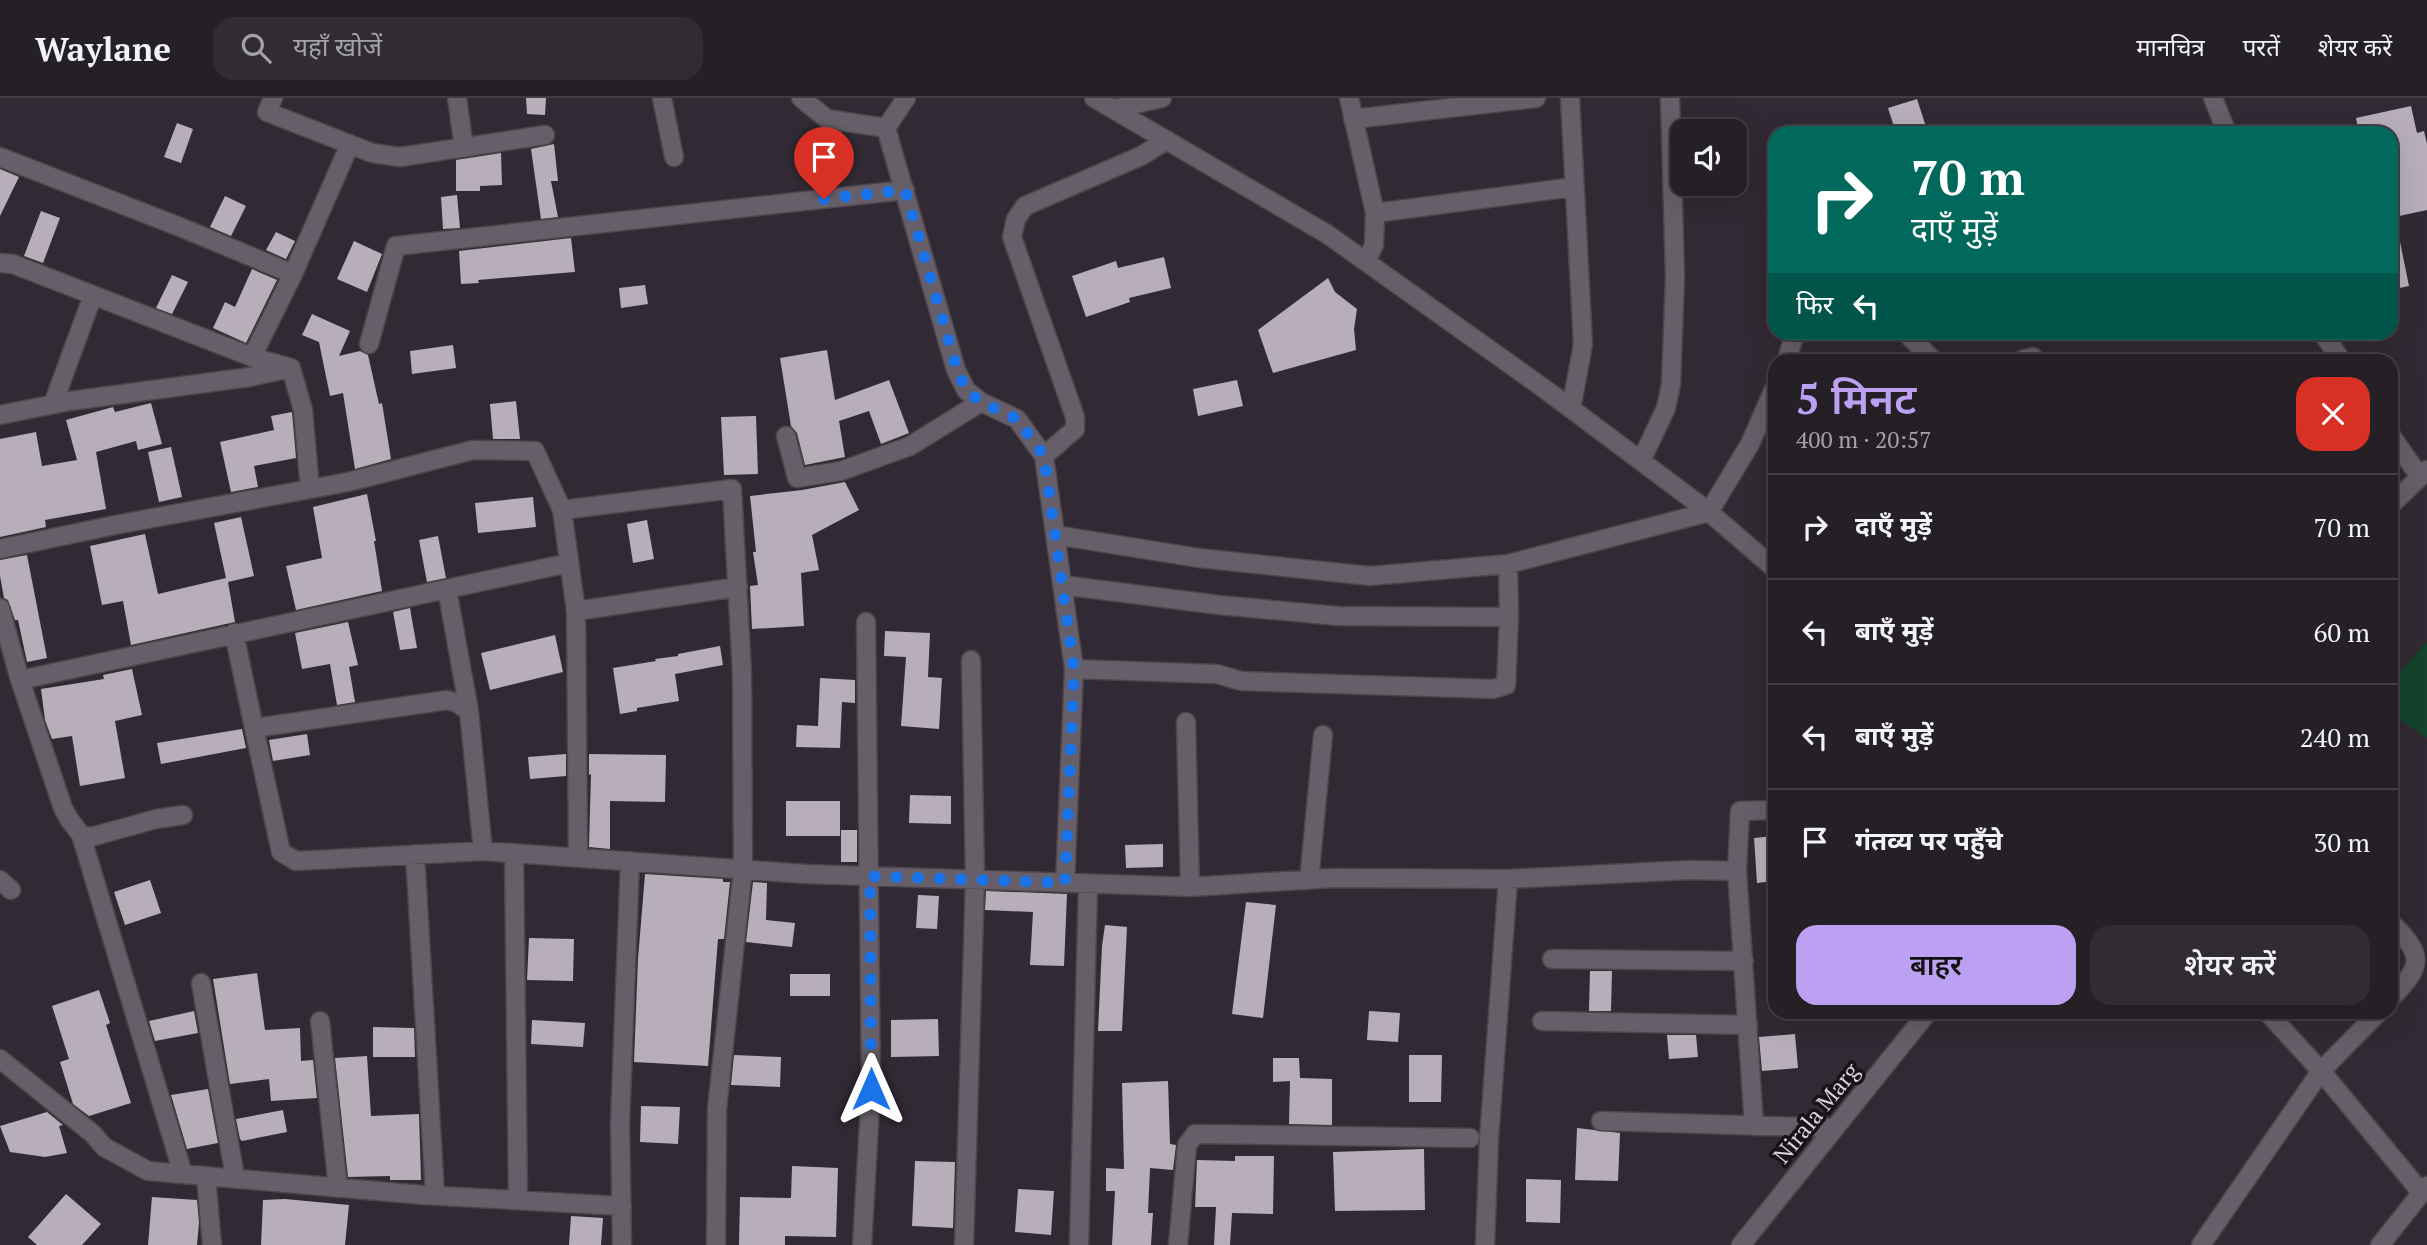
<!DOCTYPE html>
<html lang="hi">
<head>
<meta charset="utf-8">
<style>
	:root { --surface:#251f26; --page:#312c32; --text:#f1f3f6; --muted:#a3a2a7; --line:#423d43; --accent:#bca0f2 }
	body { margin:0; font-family:"PT Serif","Noto Sans Devanagari",serif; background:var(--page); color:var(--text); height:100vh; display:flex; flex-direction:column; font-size:26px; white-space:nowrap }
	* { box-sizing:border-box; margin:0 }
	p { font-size:23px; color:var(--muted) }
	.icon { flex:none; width:38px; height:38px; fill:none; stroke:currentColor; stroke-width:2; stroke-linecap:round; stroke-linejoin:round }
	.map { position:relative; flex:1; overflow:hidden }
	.sheet { position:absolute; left:1768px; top:256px; width:630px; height:665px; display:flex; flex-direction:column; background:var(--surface); border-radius:21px; box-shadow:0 7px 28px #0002,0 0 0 2px var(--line) }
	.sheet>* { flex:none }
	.guide { position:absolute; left:1768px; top:28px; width:630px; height:214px; border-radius:21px; box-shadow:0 7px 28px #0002,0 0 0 2px var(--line); background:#00695c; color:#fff; overflow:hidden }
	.fabs { position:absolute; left:1670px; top:21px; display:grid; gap:14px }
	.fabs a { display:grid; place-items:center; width:77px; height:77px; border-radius:14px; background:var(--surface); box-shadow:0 7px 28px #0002,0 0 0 2px var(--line); font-size:35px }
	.pin { position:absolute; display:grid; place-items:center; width:60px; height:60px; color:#fff; margin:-72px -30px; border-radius:50% 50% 50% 0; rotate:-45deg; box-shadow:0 0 7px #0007 }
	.pin .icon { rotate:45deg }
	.me { position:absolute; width:77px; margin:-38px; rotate:0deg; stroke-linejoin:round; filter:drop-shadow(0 0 5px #0008) }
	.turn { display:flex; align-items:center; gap:24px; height:147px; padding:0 28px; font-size:32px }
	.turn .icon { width:91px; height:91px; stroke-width:2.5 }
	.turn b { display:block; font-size:49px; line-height:60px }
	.then { display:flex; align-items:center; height:66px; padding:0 28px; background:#0003; gap:14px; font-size:26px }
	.round { display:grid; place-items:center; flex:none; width:74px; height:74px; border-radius:21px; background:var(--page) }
	.overview { display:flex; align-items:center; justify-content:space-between; height:119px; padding:0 28px }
	h1 { font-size:42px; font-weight:600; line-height:52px; color:var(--accent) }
	.primary-button { display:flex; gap:14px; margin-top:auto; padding:14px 28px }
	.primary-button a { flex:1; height:80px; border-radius:21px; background:var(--accent); color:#111; font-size:28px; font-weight:600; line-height:80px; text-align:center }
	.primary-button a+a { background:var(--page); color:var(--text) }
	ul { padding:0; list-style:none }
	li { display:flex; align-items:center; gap:21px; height:105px; padding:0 28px; border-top:2px solid var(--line) }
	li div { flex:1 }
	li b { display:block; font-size:26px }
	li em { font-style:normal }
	header { display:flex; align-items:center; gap:42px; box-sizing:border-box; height:98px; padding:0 35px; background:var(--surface); border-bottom:2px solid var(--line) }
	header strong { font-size:33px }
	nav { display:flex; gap:38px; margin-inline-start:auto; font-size:24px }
	.search { width:490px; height:63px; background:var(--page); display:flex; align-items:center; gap:18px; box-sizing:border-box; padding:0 24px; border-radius:21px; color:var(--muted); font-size:26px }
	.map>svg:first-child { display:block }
	.green { fill:#13432c }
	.building { fill:#b7aeba }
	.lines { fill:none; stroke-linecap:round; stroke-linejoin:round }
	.minor-casing { stroke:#4b454d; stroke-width:21 }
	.minor { stroke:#665e68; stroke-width:18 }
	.route { stroke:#1a73e8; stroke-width:12; stroke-dasharray:0 21.6 }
	.labels { text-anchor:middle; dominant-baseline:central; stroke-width:7; stroke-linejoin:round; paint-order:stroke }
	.street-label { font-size:23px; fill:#dad5db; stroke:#171318 }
</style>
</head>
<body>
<header>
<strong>Waylane</strong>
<div class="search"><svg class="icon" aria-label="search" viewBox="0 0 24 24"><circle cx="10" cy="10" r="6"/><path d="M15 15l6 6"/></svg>यहाँ खोजें</div>
<nav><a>मानचित्र</a><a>परतें</a><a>शेयर करें</a></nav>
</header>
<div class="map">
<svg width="2427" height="1147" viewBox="0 0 2427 1147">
	<rect width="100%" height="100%" fill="#312933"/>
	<path class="green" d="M2427,543v97l-36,-24 -1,-30z"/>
	<path class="building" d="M526,0h20l-1,17 -18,-1z
		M1917,1l11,34h-32l-8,-25z
		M2411,8l6,27 7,-2 3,13v66l-37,8v-85h-31l-3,-15z
		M177,25l16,6 -12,34 -17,-6z
		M554,46l4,37h-7l7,36 -17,2 -10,-70z
		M501,55l1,32 -22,1v5h-24v-31z
		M0,71l19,8 -19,39z
		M457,97l3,33 -17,1 -2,-32z
		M225,98l21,10 -15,30 -21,-9z
		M41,113l19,7 -17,45 -19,-7z
		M276,134l19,9 -9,18 -20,-9z
		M2398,134l11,54 -19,4v-57z
		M571,140l4,34 -97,8 1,3 -18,1 -2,-33z
		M354,143l28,13 -15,38 -30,-13z
		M1164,159l7,31 -42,10 1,4 -44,15 -14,-41 44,-15 2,7z
		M252,171l25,11 -31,63 -33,-15 12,-26 10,5z
		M172,177l16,7 -16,32 -16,-6z
		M1328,180l7,14 22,17 -3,20 2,21 -83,23 -15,-43z
		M645,187l3,19 -27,4 -2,-20z
		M312,216l38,17 -11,25 21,-5 8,4 11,49 3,-1 9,56 -36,10 -12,-76 -13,3 -11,-54 -17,-7z
		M453,247l3,23 -44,6 -2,-23z
		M827,252l8,50 54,-20 20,53 -28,11 -12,-33 -30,10 6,36 -40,8 -8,-32 -6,-7 -11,-68z
		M1237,282l6,26 -45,10 -5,-27z
		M516,303l4,38h-27l-3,-35z
		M151,305l11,41 -24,6 -2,-9 -40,11 10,57 -61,11 1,7 -46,10v-98l36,-7 6,34 35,-6 -11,-40 47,-13 2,5z
		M292,314l4,46 -42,8 4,21 -27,5 -11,-50 54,-12 -3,-14z
		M756,318l2,58 -34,1 -3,-58z
		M171,349l11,50 -23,5 -11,-50z
		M845,384l14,28 -47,25 7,35 -18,3 3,53 -52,3 -2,-43 8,-1 -5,-33h3l-6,-56 52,-6z
		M367,396l9,47h-2l8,50 -86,19 -10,-44 36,-8 -9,-51z
		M533,399l3,30 -58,6 -3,-30z
		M241,419l13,59 -26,6 7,40 -104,23 -8,-44 -21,4 -12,-59 55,-12 13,60 68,-16 -12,-55z
		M647,422l7,39 -21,4 -6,-39z
		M438,438l8,42 -19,4 -8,-42z
		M27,457l20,103 -20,4 -9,-42h-3l-7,-20 -4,-2 -4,-22v-16z
		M410,510l7,40 -17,2 -7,-38z
		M348,524l10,43 -9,2 6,35 -18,3 -7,-41 -28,5 -7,-36z
		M885,533l45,2 -2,44 14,1 -3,51 -38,-3 5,-69 -22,-1z
		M555,537l8,37 -73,18 -9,-37z
		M720,548l3,19 -48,9 4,27 -42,7v3l-17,3 -7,-46 43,-7 -1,-2 23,-3v-2z
		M132,571l10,46 -27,6 10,57 -45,8 -8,-50 -20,3 -7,-19 -4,-31 63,-10 -1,-4z
		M820,580l35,2v23l-13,-1 -2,46 -44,-1 1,-22 21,1z
		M242,631l4,19 -85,16 -4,-21z
		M307,636l3,21 -37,6 -4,-21z
		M566,656v22l-36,3 -2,-22z
		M589,656l77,1 -1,47 -55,-1v48l-21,-2 2,-73 -2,1z
		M910,697l41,1v28l-42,-1z
		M786,703h54v35h-54z
		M841,732h16v32h-16z
		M1774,738v45l-17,2 -3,-45z
		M1163,746v23l-37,1 -1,-23z
		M645,776l78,5v3h7l-6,57h-6l-10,127 -74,-4 4,-103z
		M150,782l11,33 -36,12 -11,-33z
		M753,784l14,1 -1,37 29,3 -3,24 -46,-5z
		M986,793l81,3 -3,72 -34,-1 3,-53 -48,-2z
		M918,797l21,1 -2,33 -21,-1z
		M1246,804l30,3 -13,113 -31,-4z
		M1105,827l22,2 -5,104h-24l4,-85z
		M529,840l45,1 -1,42 -46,-1z
		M1590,873h22l-1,40h-22z
		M257,875l8,57 35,-2 1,33 12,-1 4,38 -46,3 -2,-22 -39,5 -17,-105z
		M790,876h40v22h-40z
		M99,892l11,33 -4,2 25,78 -42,13 -16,-12 -13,-42 9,-3 -17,-53z
		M194,913l4,22 -43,8 -6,-20z
		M1369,913l31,2 -2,29 -31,-2z
		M938,921l1,37 -48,1v-37z
		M532,922l53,3 -2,24 -52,-3z
		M373,929l41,1 1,29h-42z
		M1795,936l3,34 -36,3 -3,-34z
		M1667,937h29l2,22 -29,2z
		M734,957l47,2 -1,30 -49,-2z
		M1409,957h33l-1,47h-32z
		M367,958l4,60 48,-2 2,66h-31v-4l-42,1 -13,-119z
		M1273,960h26l1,20 32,1v46l-43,-1 1,-43 -17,1z
		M1168,983l2,63 6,1 -3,25 -23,-2 -2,45h5l-2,32h-39l3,-54h-9v-23l18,1 -2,-86z
		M208,991l10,54 -31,6 -16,-54z
		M641,1008l39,1 -2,37 -38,-2z
		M283,1012l4,22 -45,9 -2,-2 -4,-20z
		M47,1014l16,13 -4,1 8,27 -22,4 -35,-5 -10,-26z
		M1577,1030l43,5 -2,48 -43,-1z
		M1424,1051l1,61 -90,1 -2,-59z
		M1235,1058h39l-1,58 -41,-1 -2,32h-16l2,-38h-21l2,-47 38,1z
		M915,1063l40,1 -2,66 -41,-2z
		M792,1068l46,2 -2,69 -51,-1v9h-46l1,-48 51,1z
		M1526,1081l35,1 -1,43 -34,-1z
		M1018,1091l36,2 -3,44 -36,-3z
		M66,1096l35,30 -19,21h-45l-9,-8z
		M152,1099l45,3 2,23 -2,22h-49z
		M285,1101l64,6 -4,40h-84l2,-45z
		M571,1118l32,2 -2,27h-32z"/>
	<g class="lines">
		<g class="minor-casing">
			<path id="minor" d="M273,0l-6,14 105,41 28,4 145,-22
				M457,0l7,50
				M662,0l12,59
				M801,0l26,21 59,9
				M906,0l-20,30 70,242 10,20 15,12 36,17 27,37 30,213 -9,214
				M1094,0l233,136 215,153 99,74 68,51 65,56
				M1349,0l26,115 199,-26
				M1570,0l13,246 -12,65
				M2213,0l14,35
				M1113,11l49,-11
				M1353,21l183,-21
				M0,59l180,70 113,47
				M1366,164l8,-17 1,-32
				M0,165l13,1 239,93 41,-83 57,-130
				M1905,234l28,28
				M2322,234l19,28
				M369,246l27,-98 509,-56
				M252,259l39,11 12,42 7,79
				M1787,262l8,-28
				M2022,262l11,-3
				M53,306l40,-109
				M0,317l70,-14 180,-24 41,-9
				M2390,336l30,43
				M786,338l11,42 44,-7 69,-25 71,-44
				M1044,358l31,-27v-12l-63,-180 4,-18 9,-13 116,-50 26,-16
				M1641,363l25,-53 5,-24 4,-107 -5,-179
				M2390,408l37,-36
				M562,412l170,-21 10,185 1,194 -26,241 -1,136
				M1055,437l144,23 171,18 138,-12 201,-52 41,-68 24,-55
				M0,451l115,-24 233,-43 125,-32 62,1 27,59 14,101 2,246
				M1062,487l157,20 119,11 171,1
				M447,491l22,122
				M0,510l20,72 43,128 6,11 12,16 10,2 65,-18 27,-4
				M576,513l162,-24
				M234,535l20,95 193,-28 10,3 12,8 14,140
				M1074,571l143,5 24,7 252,8 13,-4 3,-68 -1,-53
				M20,582l549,-117
				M1186,624l4,165
				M254,630l27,124 15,9 187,-10 323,23 359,12 25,1 143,-9 175,1 181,-9 48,1 3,-60 34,-1
				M81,737l102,339
				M514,755l4,346
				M415,756l20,341
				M1737,773l17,255
				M0,782l11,10
				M1309,782l14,-145
				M2390,824c35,33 33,44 0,77
				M1552,861l192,2
				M201,885l34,194
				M2267,914l54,59 100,121
				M320,923l18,167
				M1542,923l206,4
				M0,961l93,75 11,13 44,24 275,24 199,11
				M1601,1023l234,7
				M206,1078l6,69
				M622,1147l-2,-122 10,-262
				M862,1147l9,-156 -5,-467
				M964,1147l11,-365 -4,-220
				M1079,1147l9,-361
				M1178,1147l9,-100 8,-11 275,4
				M1485,1147l4,-106 19,-260
				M1741,1147l187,-233
				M2201,1147l120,-174 58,-59
				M2380,1147l47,-59"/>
		</g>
		<use href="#minor" class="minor"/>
	</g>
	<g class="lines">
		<path class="route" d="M824,101l81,-9 52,179 9,21 15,12 36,17 27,37 30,213 -9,214 -195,-7 1,213"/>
	</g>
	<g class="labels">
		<g class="street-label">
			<text transform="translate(1816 1015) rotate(-51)">Nirala Marg</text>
		</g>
	</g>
</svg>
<div class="fabs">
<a><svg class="icon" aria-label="sound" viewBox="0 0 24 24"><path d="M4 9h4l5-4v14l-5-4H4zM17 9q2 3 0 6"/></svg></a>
</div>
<div class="pin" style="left:824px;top:101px;background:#d93025"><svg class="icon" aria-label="arrive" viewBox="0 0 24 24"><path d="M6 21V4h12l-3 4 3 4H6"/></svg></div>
<svg class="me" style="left:871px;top:991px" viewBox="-20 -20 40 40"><path d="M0-17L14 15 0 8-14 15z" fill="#1a73e8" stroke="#fff" stroke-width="4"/></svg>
<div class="guide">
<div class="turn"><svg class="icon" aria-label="right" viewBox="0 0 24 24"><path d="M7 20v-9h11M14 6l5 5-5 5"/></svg><div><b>70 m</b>दाएँ मुड़ें</div></div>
<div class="then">फिर<svg class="icon" aria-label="left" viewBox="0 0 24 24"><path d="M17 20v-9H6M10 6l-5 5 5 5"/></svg></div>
</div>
<section class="sheet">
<div class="overview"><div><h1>5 मिनट</h1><p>400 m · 20:57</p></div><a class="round" style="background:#d93025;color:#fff"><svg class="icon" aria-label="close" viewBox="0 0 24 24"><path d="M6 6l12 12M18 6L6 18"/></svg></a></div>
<ul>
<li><svg class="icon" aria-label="right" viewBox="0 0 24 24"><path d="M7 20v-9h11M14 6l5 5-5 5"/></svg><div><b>दाएँ मुड़ें</b></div><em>70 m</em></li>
<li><svg class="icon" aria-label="left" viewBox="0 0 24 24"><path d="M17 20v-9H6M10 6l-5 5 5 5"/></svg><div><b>बाएँ मुड़ें</b></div><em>60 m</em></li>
<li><svg class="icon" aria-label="left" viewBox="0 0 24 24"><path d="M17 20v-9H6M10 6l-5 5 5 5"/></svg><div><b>बाएँ मुड़ें</b></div><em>240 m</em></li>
<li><svg class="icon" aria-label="arrive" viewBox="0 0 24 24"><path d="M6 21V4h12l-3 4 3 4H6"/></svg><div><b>गंतव्य पर पहुँचे</b></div><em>30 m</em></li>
</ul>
<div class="primary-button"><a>बाहर</a><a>शेयर करें</a></div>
</section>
</div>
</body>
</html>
